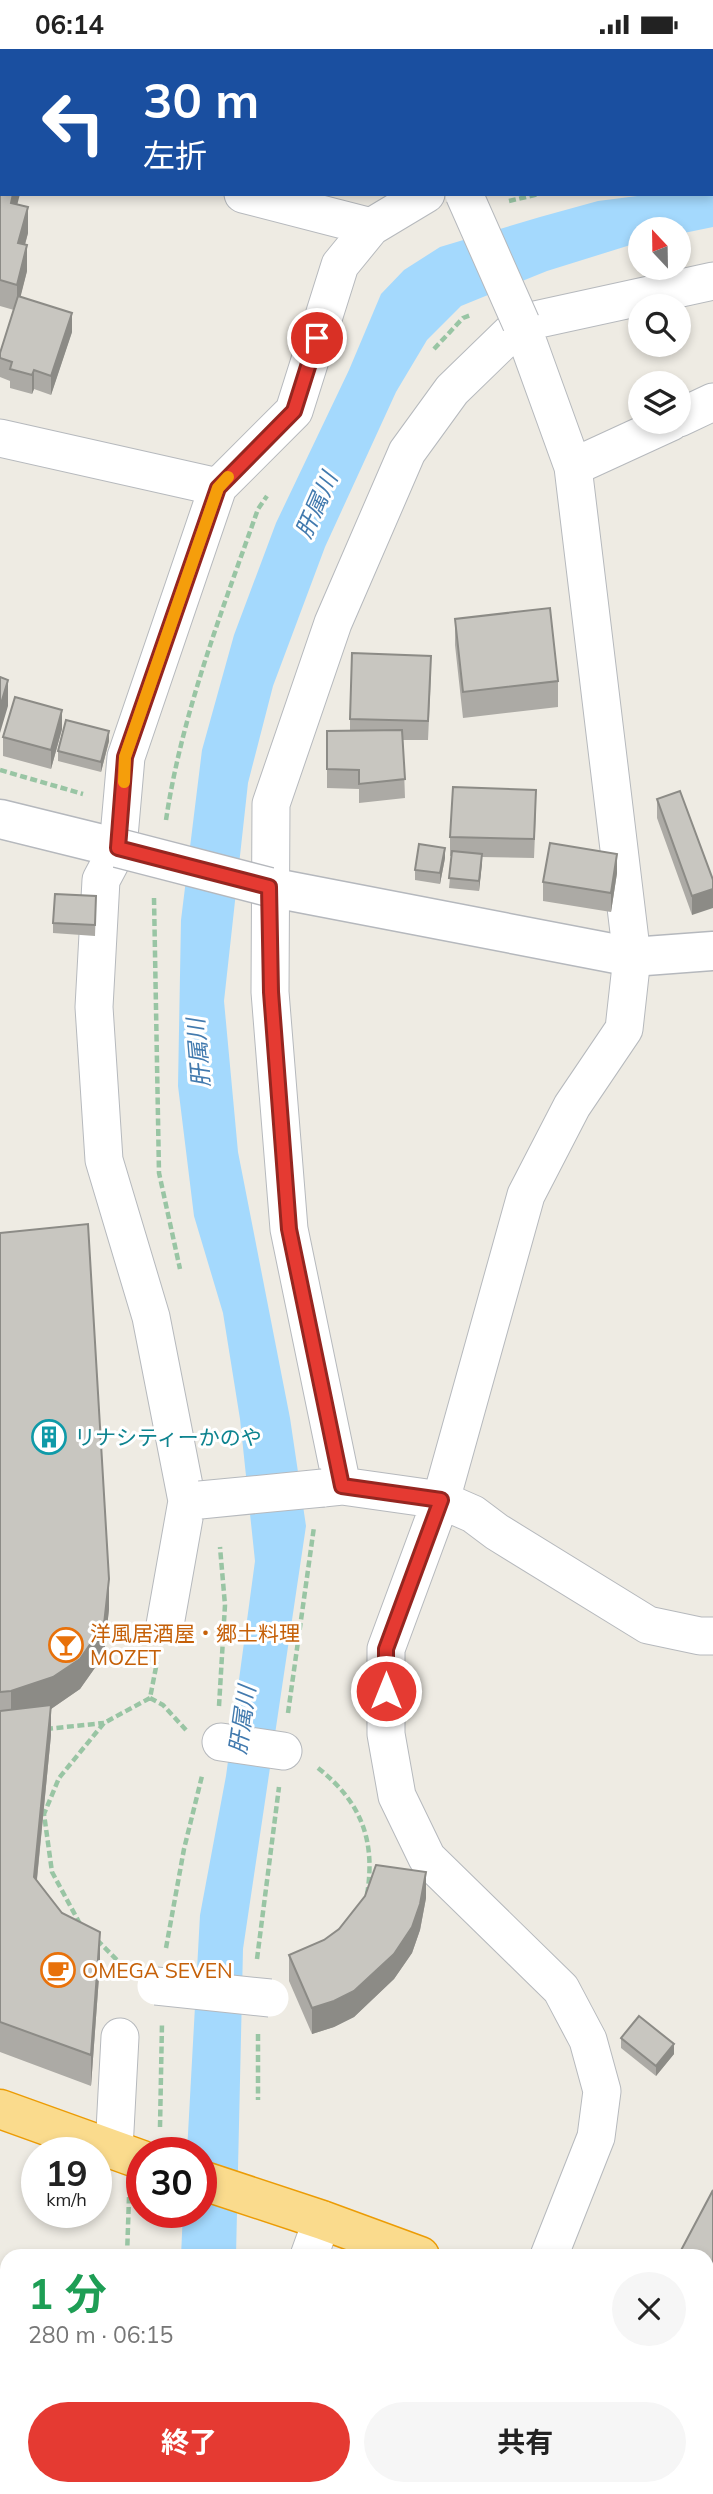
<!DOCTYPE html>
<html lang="ja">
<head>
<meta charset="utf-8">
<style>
	:root { --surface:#fff; --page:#f6f6f6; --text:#222; --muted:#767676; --accent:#e53a32 }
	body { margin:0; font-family:Mulish,"Noto Sans JP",sans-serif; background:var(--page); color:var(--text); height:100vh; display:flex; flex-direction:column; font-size:26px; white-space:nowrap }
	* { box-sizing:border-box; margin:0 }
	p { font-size:23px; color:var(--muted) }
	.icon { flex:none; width:38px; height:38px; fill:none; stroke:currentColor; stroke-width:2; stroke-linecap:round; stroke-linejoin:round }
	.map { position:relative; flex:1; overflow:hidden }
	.sheet { position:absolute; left:0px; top:2200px; width:714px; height:247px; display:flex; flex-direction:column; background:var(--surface); border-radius:21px 21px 0 0; box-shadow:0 4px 10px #0003 }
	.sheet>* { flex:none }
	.banner { position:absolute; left:0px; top:0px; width:714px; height:147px; box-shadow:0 4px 10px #0003; background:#1a4fa0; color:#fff; overflow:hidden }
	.needle { width:46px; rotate:338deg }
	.tools { position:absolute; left:628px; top:168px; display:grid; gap:14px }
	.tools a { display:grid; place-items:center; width:63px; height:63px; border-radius:50%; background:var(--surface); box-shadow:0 4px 10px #0003; font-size:35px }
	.speed { position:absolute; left:21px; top:2088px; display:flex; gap:14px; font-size:35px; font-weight:700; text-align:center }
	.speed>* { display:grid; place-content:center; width:91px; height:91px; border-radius:50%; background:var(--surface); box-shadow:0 4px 10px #0003; line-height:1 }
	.speed small { font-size:18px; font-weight:400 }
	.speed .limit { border:10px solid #d22; background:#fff; color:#111 }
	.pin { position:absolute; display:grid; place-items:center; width:60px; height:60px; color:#fff; margin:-30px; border:4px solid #fff; border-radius:50%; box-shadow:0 2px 7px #0007 }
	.me { position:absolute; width:77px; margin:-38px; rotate:0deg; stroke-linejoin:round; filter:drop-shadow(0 0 5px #0008) }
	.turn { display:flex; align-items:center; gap:24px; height:147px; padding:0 28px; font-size:32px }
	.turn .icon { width:91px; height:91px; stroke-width:2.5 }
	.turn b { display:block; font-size:49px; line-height:60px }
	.round { display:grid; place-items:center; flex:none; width:74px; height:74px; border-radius:37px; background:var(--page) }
	.overview { display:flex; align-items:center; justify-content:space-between; height:119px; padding:0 28px }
	h1 { font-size:42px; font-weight:700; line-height:52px; color:#1e9e55 }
	.cta { display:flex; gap:14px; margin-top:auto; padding:14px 28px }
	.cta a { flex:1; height:80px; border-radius:42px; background:var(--accent); color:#fff; font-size:28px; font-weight:700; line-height:80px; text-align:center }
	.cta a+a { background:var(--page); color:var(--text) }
	.status { display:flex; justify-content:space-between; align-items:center; height:49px; padding:0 35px; background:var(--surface); direction:ltr }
	.status svg { height:19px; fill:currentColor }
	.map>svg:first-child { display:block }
	.water { fill:#a4d9fd }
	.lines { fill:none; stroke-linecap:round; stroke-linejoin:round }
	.street-casing { stroke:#b6b9bd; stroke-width:39 }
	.secondary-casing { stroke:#b5b8bd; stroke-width:41 }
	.highway-casing { stroke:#ec9c05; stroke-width:41 }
	.path { stroke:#99c5a4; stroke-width:4.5; stroke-dasharray:7 3.5; stroke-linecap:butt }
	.street { stroke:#fff; stroke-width:37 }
	.secondary { stroke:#fff; stroke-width:38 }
	.highway { stroke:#fadb8d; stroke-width:38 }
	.street-bridge-casing { stroke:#b6b9bd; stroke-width:39; stroke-linecap:butt }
	.secondary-bridge-casing { stroke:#b5b8bd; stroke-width:41; stroke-linecap:butt }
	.street-bridge { stroke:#fff; stroke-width:37 }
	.secondary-bridge { stroke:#fff; stroke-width:38 }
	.wall { fill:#acaaa5 }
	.shaded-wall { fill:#8c8b86 }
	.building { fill:#c8c6c0; stroke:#8c8b86; stroke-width:2 }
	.route-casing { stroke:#952620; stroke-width:18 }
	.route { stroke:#e53a32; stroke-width:12 }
	.slow { stroke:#f59e0b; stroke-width:12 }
	.labels { text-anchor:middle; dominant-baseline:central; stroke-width:6; stroke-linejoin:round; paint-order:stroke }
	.culture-label { font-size:21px; fill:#0d838f; stroke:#fff; text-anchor:start }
	.food-label { font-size:21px; fill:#c56008; stroke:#fff; text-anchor:start }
	.water-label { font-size:23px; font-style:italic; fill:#427aae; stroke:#fff }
</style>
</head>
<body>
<div class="status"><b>06:14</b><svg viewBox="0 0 49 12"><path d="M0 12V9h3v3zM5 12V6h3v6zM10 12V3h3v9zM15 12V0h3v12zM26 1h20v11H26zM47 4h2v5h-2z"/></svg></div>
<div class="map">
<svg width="713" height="2445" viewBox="0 0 713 2445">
	<rect width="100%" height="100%" fill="#eeebe3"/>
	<path class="water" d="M713,137v41l-34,7v-5h-39v13l-93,29 -86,35 -34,34 -31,52 -71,155 -52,139 -25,97 -24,218 14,151 52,266 16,108 -63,423 -7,307h-55l2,-44h18v-59l-14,-1 13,-237 26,-139 29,-215 -15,-142 -17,-106 -29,-97 -16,-130 3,-166 21,-170 32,-115 42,-112 73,-153 32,-76 23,-24 36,-23 100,-30 58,-16 55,-7h59z"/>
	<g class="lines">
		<g class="street-casing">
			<path id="street" d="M395,0l1,2
				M243,145l128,33
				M521,274l52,144 59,490 -8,72 -52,77 -46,89 -85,305 -55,149v85l11,62 30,62 134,131 27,51 14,51 -6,46 -47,119
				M679,369l34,-16
				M0,389l218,49
				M573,418l98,-45
				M342,1437l-53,-257 -19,-237 1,-188 62,-181 74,-171 45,-62 69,-67 192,-42
				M323,1439l19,-2 99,14 32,14 24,18 151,93 52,11h13
				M165,1576l22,-124 -36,-184 -47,-157 -10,-153 7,-127 17,-32 8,-91 92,-270 76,-76 46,-146 31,-38 55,-33
				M221,1693l62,9
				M114,2100l6,-112
				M309,2207l13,-36
				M249,2445l1,-5
				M460,2445l2,-5"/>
		</g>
		<g class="secondary-casing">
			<path id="secondary" d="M0,770l118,29
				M269,838l363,70 81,-6"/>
		</g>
		<g class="highway-casing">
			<path id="highway" d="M0,2060l142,51
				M201,2131l121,40 98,36
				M707,2340l6,3"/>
		</g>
		<path class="path" d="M712,64h1
			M712,95h1
			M509,152l30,-7
			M434,300l29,-31 8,-3
			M0,721l83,24
			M166,771c16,-107 56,-209 92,-311l9,-13
			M154,849l5,275 21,96
			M150,1649l13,7 23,25
			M219,1657l6,-101 -5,-58
			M288,1664l26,-186
			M46,1680l58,-6
			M318,1719c43,34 58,72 49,127
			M80,1875l-28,-52 -8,-58 15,-36 45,-55 46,-25 7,-36
			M97,1891l21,21 2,9
			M166,1899l18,-99 18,-73
			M257,1910l22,-172
			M258,1985v66
			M160,2078l2,-104
			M127,2207l2,-59
			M108,2445l1,-5"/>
		<use href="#street" class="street"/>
		<use href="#secondary" class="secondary"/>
		<use href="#highway" class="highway"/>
		<g class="street-bridge-casing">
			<path id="street-bridge" d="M464,145l57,129
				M200,1451l123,-12
				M156,1937l114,12"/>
		</g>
		<g class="secondary-bridge-casing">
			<path id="secondary-bridge" d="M118,799l151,39"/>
		</g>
		<use href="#street-bridge" class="street-bridge"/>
		<use href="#secondary-bridge" class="secondary-bridge"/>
	</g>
	<path class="wall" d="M28,0h29l-1,2h-21z
		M0,77l17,79 11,28 -3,12 2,26 -7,26 52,35 -21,63 -17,-6 -2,5 -22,-6v-7l-10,-4v-19l14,-48 -14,-4z
		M455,570l103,62v26l-95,11 -8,-73z
		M431,626l-3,65h-25l2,58 -46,5v-14l-32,-1v-57h23v-12z
		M62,680l-11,40 -48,-13v-19z
		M109,692l-8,31 -43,-11v-10z
		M657,750l56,81 -21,35 -35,-97z
		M536,760l-2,49 -52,-1 -3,34 -30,-3 3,-32h-2v-19z
		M445,809l-5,26 -25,-4v-10z
		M617,824l-6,39 -68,-11v-19z
		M96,857l-1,30 -42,-3v-10z
		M0,1184l109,376 -5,46 -24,34 -29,20v26l-14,145 63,83 -9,123 -91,-34z
		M426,1849l-6,32 -8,23 -18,26 -40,38 -20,10 -22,7 -23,-53v-26z
		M621,1989l53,16 -18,22 -35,-28z
		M713,2141v168l-6,-3v-99z"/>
	<path class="shaded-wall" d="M13,145h7l-9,35v-26z
		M28,158v26l-10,36v-26z
		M27,196v26l-10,40v-26z
		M72,264v19l-21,63v-19z
		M34,321v19l-2,5v-19z
		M8,631v26l-8,27v-26z
		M62,661v19l-11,40v-19z
		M109,682v10l-8,31v-10z
		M445,799v10l-5,26v-11z
		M482,805v10l-3,27v-10z
		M617,805v19l-6,39v-19z
		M713,840v19l-21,7v-19z
		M109,1530v30l-5,46 -24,34 -29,20v26l-17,173v-31l-23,-156v-30z
		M426,1823v26l-6,32 -8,23 -18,26 -40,38 -20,10 -22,7v-26z
		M100,1883v31l-9,123v-31z
		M674,1995v10l-18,22v-10z"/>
	<path class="building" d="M71,0h55v2h-55z
		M0,77l2,1v67h11l-2,9 17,4 -10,36 9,2 -10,40 -17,-5z
		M18,247l54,17 -21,63 -17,-6 -2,5 -22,-6 2,-7 -12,-4v-5z
		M550,559l8,73 -95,11 -8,-73z
		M352,604l79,3 -3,65 -78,-2z
		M0,628l8,3 -8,27z
		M15,648l47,13 -11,40 -48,-13z
		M66,671l43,11 -8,31 -43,-11z
		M402,681l3,49 -46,5v-14l-32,-1v-38z
		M453,738l83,3 -2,49 -84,-2z
		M680,742l33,89v9l-21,7 -35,-97z
		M550,794l67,11 -6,39 -68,-11z
		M419,795l26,4 -5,25 -25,-3z
		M452,802l30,3 -3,27 -30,-3z
		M55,845l41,2 -1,29 -42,-2z
		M88,1175l21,355 -5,45 -24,35 -27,18 -42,14 -11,1v-459z
		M51,1656l-17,172 28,36 38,19 -9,123 -91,-33v-311z
		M376,1816l50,7 -6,32 -8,23 -18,27 -40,37 -20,10 -22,7 -23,-53 35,-15 15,-11 26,-33z
		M639,1967l35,28 -18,22 -35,-28z
		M713,2141v143l-6,-4v-73h-29z"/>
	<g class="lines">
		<g class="route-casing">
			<path id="route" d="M317,289l-23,73 -76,77 -93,269 -7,91 151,39 2,105 18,237 53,257 99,14 -55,149v42"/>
		</g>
		<use href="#route" class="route"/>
		<path class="slow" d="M124,733l1,-25 93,-269 10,-11"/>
	</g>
	<defs>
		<g id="building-ring" transform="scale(1.75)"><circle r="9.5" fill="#fff" stroke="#0f9aa8" stroke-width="1.5"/><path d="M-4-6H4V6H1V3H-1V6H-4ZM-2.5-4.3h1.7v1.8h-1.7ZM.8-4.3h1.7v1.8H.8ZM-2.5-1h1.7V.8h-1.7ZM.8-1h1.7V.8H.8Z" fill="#0f9aa8"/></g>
		<g id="bar-ring" transform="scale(1.75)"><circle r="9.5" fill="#fff" stroke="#e8710a" stroke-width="1.5"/><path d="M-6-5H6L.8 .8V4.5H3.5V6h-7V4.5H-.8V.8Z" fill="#e8710a"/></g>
		<g id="cafe-ring" transform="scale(1.75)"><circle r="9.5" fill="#fff" stroke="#e8710a" stroke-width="1.5"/><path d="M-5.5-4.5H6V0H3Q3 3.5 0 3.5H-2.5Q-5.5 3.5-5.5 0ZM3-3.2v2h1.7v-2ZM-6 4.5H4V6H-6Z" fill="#e8710a"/></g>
	</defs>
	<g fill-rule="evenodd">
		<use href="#building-ring" x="49" y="1388"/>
		<use href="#bar-ring" x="66" y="1596"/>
		<use href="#cafe-ring" x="58" y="1921"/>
	</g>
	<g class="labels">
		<g class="culture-label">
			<text x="74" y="1388">リナシティーかのや</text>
		</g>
		<g class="food-label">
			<text x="90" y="1584">洋風居酒屋・郷土料理<tspan x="90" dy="24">MOZET</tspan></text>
			<text x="82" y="1921">OMEGA SEVEN</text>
		</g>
		<g class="water-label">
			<text transform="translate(316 456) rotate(-66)">肝属川</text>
			<text transform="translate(198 1004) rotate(-95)">肝属川</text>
			<text transform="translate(242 1671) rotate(-82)">肝属川</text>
		</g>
	</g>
</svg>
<div class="tools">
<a><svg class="needle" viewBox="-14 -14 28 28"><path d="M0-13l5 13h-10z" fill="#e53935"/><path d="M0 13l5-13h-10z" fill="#767676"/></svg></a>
<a><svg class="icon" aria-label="search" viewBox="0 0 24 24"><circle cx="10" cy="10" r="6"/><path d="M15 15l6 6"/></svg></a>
<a><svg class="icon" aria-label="layers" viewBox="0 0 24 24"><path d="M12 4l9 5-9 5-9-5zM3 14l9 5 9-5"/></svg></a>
</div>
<div class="speed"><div>19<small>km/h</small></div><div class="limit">30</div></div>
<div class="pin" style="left:317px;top:289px;background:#d93025"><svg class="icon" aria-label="arrive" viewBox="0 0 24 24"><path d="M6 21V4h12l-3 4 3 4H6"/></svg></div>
<svg class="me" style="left:386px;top:1642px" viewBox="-20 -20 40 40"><circle r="17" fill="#e53a32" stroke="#fff" stroke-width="3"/><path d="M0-11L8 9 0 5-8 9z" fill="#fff"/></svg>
<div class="banner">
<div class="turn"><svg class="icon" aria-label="left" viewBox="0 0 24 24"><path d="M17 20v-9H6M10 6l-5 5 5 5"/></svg><div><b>30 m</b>左折</div></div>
</div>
<section class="sheet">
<div class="overview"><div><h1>1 分</h1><p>280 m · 06:15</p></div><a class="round"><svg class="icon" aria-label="close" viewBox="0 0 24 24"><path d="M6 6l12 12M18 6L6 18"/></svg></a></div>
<div class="cta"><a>終了</a><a>共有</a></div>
</section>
</div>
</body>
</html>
